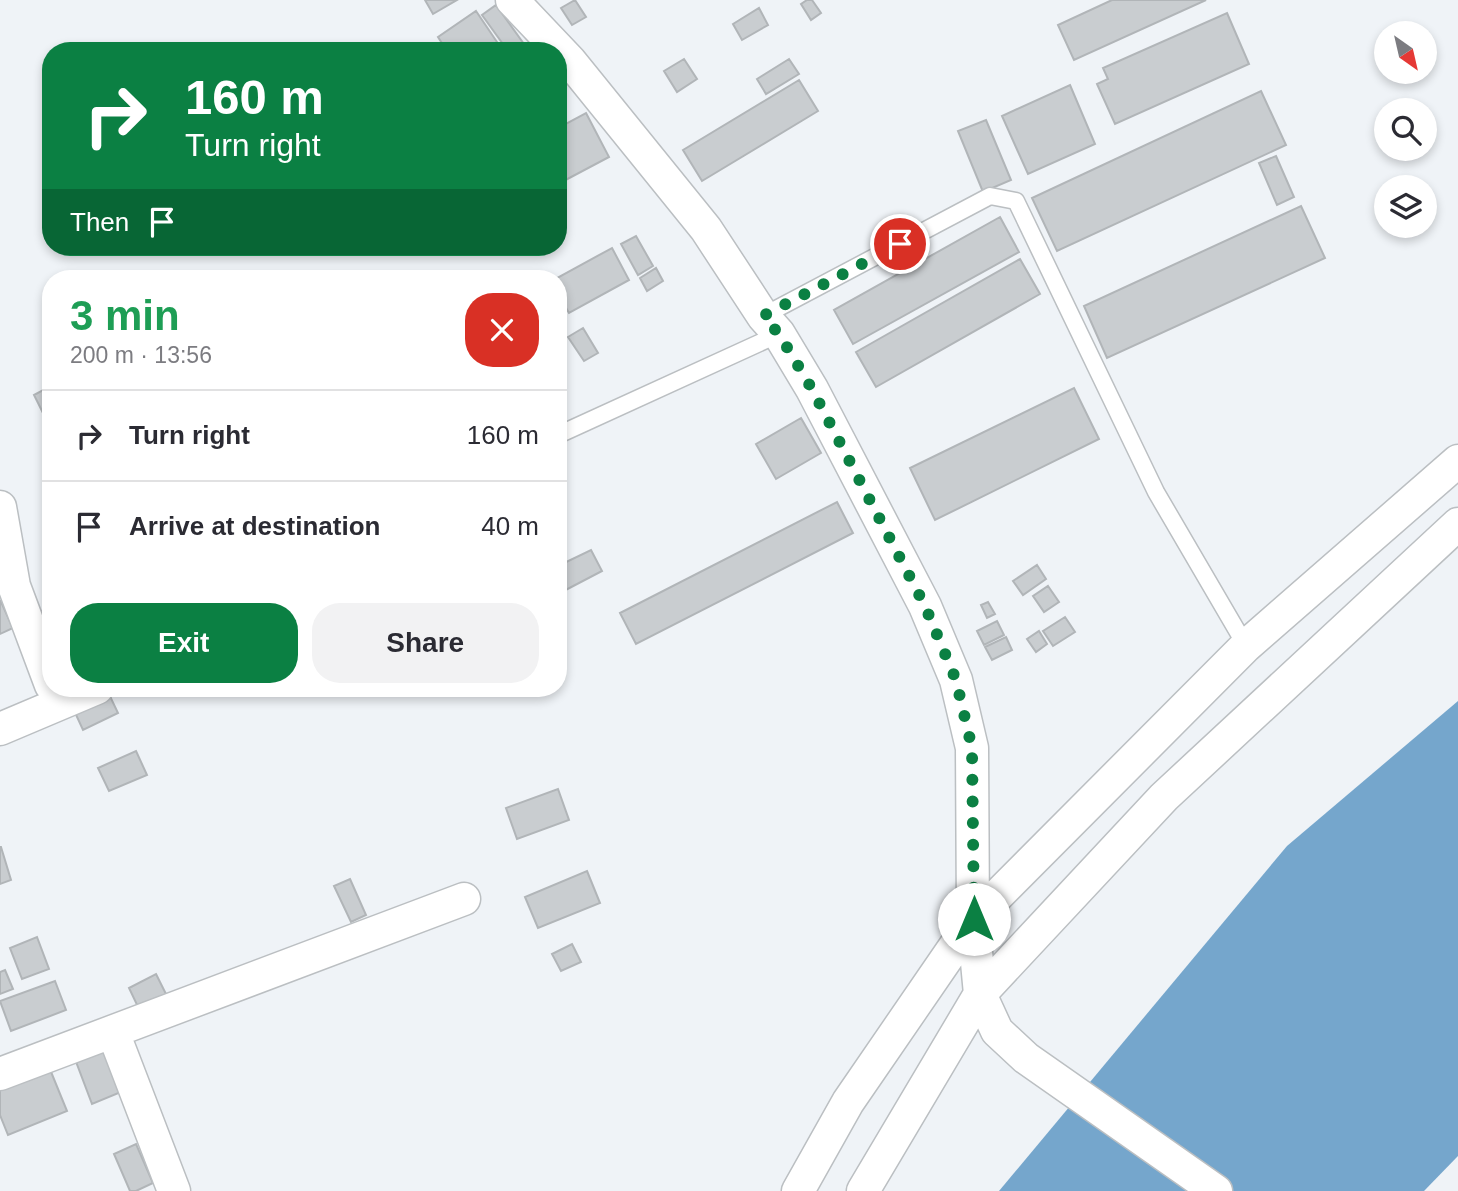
<!DOCTYPE html>
<html lang="en">
<head>
<meta charset="utf-8">
<style>
	:root { --surface:#fff; --page:#f2f2f3; --text:#2b2b33; --muted:#7c7c81; --line:#e1e1e2; --accent:#0b8043 }
	body { margin:0; font-family:Arial,sans-serif; background:var(--page); color:var(--text); height:100vh; display:flex; flex-direction:column; font-size:26px; white-space:nowrap }
	* { box-sizing:border-box; margin:0 }
	p { font-size:23px; color:var(--muted) }
	.icon { flex:none; width:38px; height:38px; fill:none; stroke:currentColor; stroke-width:2; stroke-linecap:round; stroke-linejoin:round }
	.map { position:relative; flex:1; overflow:hidden }
	.details { position:absolute; left:42px; top:270px; width:525px; height:427px; display:flex; flex-direction:column; background:var(--surface); border-radius:28px; box-shadow:0 4px 10px #0003 }
	.details>* { flex:none }
	.guide { position:absolute; left:42px; top:42px; width:525px; height:214px; border-radius:28px; box-shadow:0 4px 10px #0003; background:#0b8043; color:#fff; overflow:hidden }
	.needle { width:46px; rotate:146deg }
	.fabs { position:absolute; left:1374px; top:21px; display:grid; gap:14px }
	.fabs a { display:grid; place-items:center; width:63px; height:63px; border-radius:50%; background:var(--surface); box-shadow:0 4px 10px #0003; font-size:35px }
	.pin { position:absolute; display:grid; place-items:center; width:60px; height:60px; color:#fff; margin:-30px; border:4px solid #fff; border-radius:50%; box-shadow:0 2px 7px #0007 }
	.me { position:absolute; width:77px; margin:-38px; rotate:0deg; stroke-linejoin:round; filter:drop-shadow(0 0 5px #0008) }
	.turn { display:flex; align-items:center; gap:24px; height:147px; padding:0 28px; font-size:32px }
	.turn .icon { width:91px; height:91px; stroke-width:2.5 }
	.turn b { display:block; font-size:49px; line-height:60px }
	.then { display:flex; align-items:center; height:66px; padding:0 28px; background:#0003; gap:14px; font-size:26px }
	.round { display:grid; place-items:center; flex:none; width:74px; height:74px; border-radius:28px; background:var(--page) }
	.headline { display:flex; align-items:center; justify-content:space-between; height:119px; padding:0 28px }
	h1 { font-size:42px; font-weight:700; line-height:52px; color:#1e9e55 }
	.action { display:flex; gap:14px; margin-top:auto; padding:14px 28px }
	.action a { flex:1; height:80px; border-radius:28px; background:var(--accent); color:#fff; font-size:28px; font-weight:700; line-height:80px; text-align:center }
	.action a+a { background:var(--page); color:var(--text) }
	ul { padding:0; list-style:none }
	li { display:flex; align-items:center; gap:21px; height:91px; padding:0 28px; border-top:2px solid var(--line) }
	li div { flex:1 }
	li b { display:block; font-size:26px }
	li em { font-style:normal }
	.map>svg:first-child { display:block }
	.water { fill:#75a6cc }
	.building { fill:#c9cdd0; stroke:#b1b5b8; stroke-width:2 }
	.lines { fill:none; stroke-linecap:round; stroke-linejoin:round }
	.lane-casing { stroke:#bbbfc2; stroke-width:19 }
	.street-casing { stroke:#bbbfc2; stroke-width:35 }
	.lane { stroke:#fff; stroke-width:16 }
	.street { stroke:#fff; stroke-width:32 }
	.route { stroke:#0b8043; stroke-width:12; stroke-dasharray:0 21.6 }
</style>
</head>
<body>
<div class="map">
<svg width="1458" height="1191" viewBox="0 0 1458 1191">
	<rect width="100%" height="100%" fill="#eff3f7"/>
	<path class="water" d="M1458,701v455l-34,35h-425l288,-345z"/>
	<path class="building" d="M425,0h32l-24,14z
		M575,0l11,17 -14,8 -11,-17z
		M807,0h5l9,13 -10,7 -10,-16z
		M1112,0h94l-132,60 -16,-35z
		M496,5l33,46h-21l-26,-36z
		M759,8l9,17 -26,15 -9,-16z
		M476,11l23,34 -8,6h-44l-9,-14z
		M1227,13l22,51 -134,60 -18,-40 11,-5 -5,-11z
		M684,59l13,20 -20,13 -13,-21z
		M789,59l10,15 -33,20 -9,-15z
		M799,80l19,31 -116,70 -19,-31z
		M1070,85l25,59 -67,30 -26,-58z
		M1261,91l25,54 -229,106 -25,-53z
		M586,113l23,44 -51,27v-56z
		M986,120l25,60 -28,12 -25,-61z
		M1276,156l18,41 -17,8 -18,-42z
		M1301,206l24,52 -218,100 -23,-52z
		M1000,217l19,35 -166,92 -19,-34z
		M636,236l17,30 -15,9 -17,-31z
		M612,248l17,32 -60,33 -11,-19 -1,-16z
		M1020,259l20,35 -164,93 -20,-35z
		M656,268l7,13 -16,10 -7,-13z
		M583,328l15,25 -14,8 -16,-24z
		M1074,388l25,51 -164,81 -25,-52z
		M45,389l6,12v10l-7,4 -10,-20z
		M801,418l20,35 -45,26 -20,-35z
		M837,502l16,31 -217,111 -16,-31z
		M591,550l11,21 -44,23v-28z
		M1037,565l9,14 -23,16 -10,-14z
		M1048,586l11,16 -15,10 -11,-16z
		M0,600l13,28 -13,6z
		M988,602l7,12 -8,4 -6,-13z
		M51,607v21l-8,3 -8,-17z
		M1065,617l10,15 -22,14 -10,-15z
		M997,621l7,14 -20,10 -7,-14z
		M1039,631l8,13 -11,8 -9,-13z
		M1006,637l6,13 -20,10 -7,-13z
		M107,690l11,23 -35,17 -11,-24z
		M136,751l11,24 -38,16 -11,-23z
		M558,789l11,31 -52,19 -11,-31z
		M1,847l10,33 -11,4v-37z
		M587,871l13,32 -62,25 -13,-31z
		M350,879l16,36 -15,7 -17,-36z
		M37,937l12,32 -27,10 -12,-31z
		M572,944l9,18 -20,9 -9,-17z
		M5,970l8,19 -13,5v-22z
		M156,974l11,22 -28,13 -10,-21z
		M55,981l11,29 -55,21 -11,-30z
		M103,1047l18,45 -29,12 -17,-45z
		M47,1062l20,49 -59,24 -8,-20v-33z
		M136,1144l17,39 -17,8h-6l-16,-37z"/>
	<g class="lines">
		<g class="lane-casing">
			<path id="lane" d="M763,316l227,-120 26,5 140,291 90,154
				M558,435l221,-101"/>
		</g>
		<g class="street-casing">
			<path id="street" d="M512,0l58,61 136,168 57,87 16,18 33,55 113,217 31,74 16,68 1,172 7,74 17,37 29,27 190,133
				M0,507l14,79 37,99
				M0,729l97,-41
				M113,1032l61,159
				M0,1074l464,-175
				M798,1191l50,-89 125,-182 273,-274 212,-185
				M863,1191l117,-197 184,-197 294,-273"/>
		</g>
		<use href="#lane" class="lane"/>
		<use href="#street" class="street"/>
	</g>
	<g class="lines">
		<path class="route" d="M900,244l-137,72 16,18 33,55 113,217 31,74 16,68 2,171"/>
	</g>
</svg>
<div class="fabs">
<a><svg class="needle" viewBox="-14 -14 28 28"><path d="M0-13l5 13h-10z" fill="#e53935"/><path d="M0 13l5-13h-10z" fill="#7c7c81"/></svg></a>
<a><svg class="icon" aria-label="search" viewBox="0 0 24 24"><circle cx="10" cy="10" r="6"/><path d="M15 15l6 6"/></svg></a>
<a><svg class="icon" aria-label="layers" viewBox="0 0 24 24"><path d="M12 4l9 5-9 5-9-5zM3 14l9 5 9-5"/></svg></a>
</div>
<div class="pin" style="left:900px;top:244px;background:#d93025"><svg class="icon" aria-label="arrive" viewBox="0 0 24 24"><path d="M6 21V4h12l-3 4 3 4H6"/></svg></div>
<svg class="me" style="left:974px;top:919px" viewBox="-20 -20 40 40"><circle r="19" fill="#fff"/><path d="M0-13L10 11 0 6-10 11z" fill="#0b8043"/></svg>
<div class="guide">
<div class="turn"><svg class="icon" aria-label="right" viewBox="0 0 24 24"><path d="M7 20v-9h11M14 6l5 5-5 5"/></svg><div><b>160 m</b>Turn right</div></div>
<div class="then">Then<svg class="icon" aria-label="arrive" viewBox="0 0 24 24"><path d="M6 21V4h12l-3 4 3 4H6"/></svg></div>
</div>
<section class="details">
<div class="headline"><div><h1>3 min</h1><p>200 m · 13:56</p></div><a class="round" style="background:#d93025;color:#fff"><svg class="icon" aria-label="close" viewBox="0 0 24 24"><path d="M6 6l12 12M18 6L6 18"/></svg></a></div>
<ul>
<li><svg class="icon" aria-label="right" viewBox="0 0 24 24"><path d="M7 20v-9h11M14 6l5 5-5 5"/></svg><div><b>Turn right</b></div><em>160 m</em></li>
<li><svg class="icon" aria-label="arrive" viewBox="0 0 24 24"><path d="M6 21V4h12l-3 4 3 4H6"/></svg><div><b>Arrive at destination</b></div><em>40 m</em></li>
</ul>
<div class="action"><a>Exit</a><a>Share</a></div>
</section>
</div>
</body>
</html>
